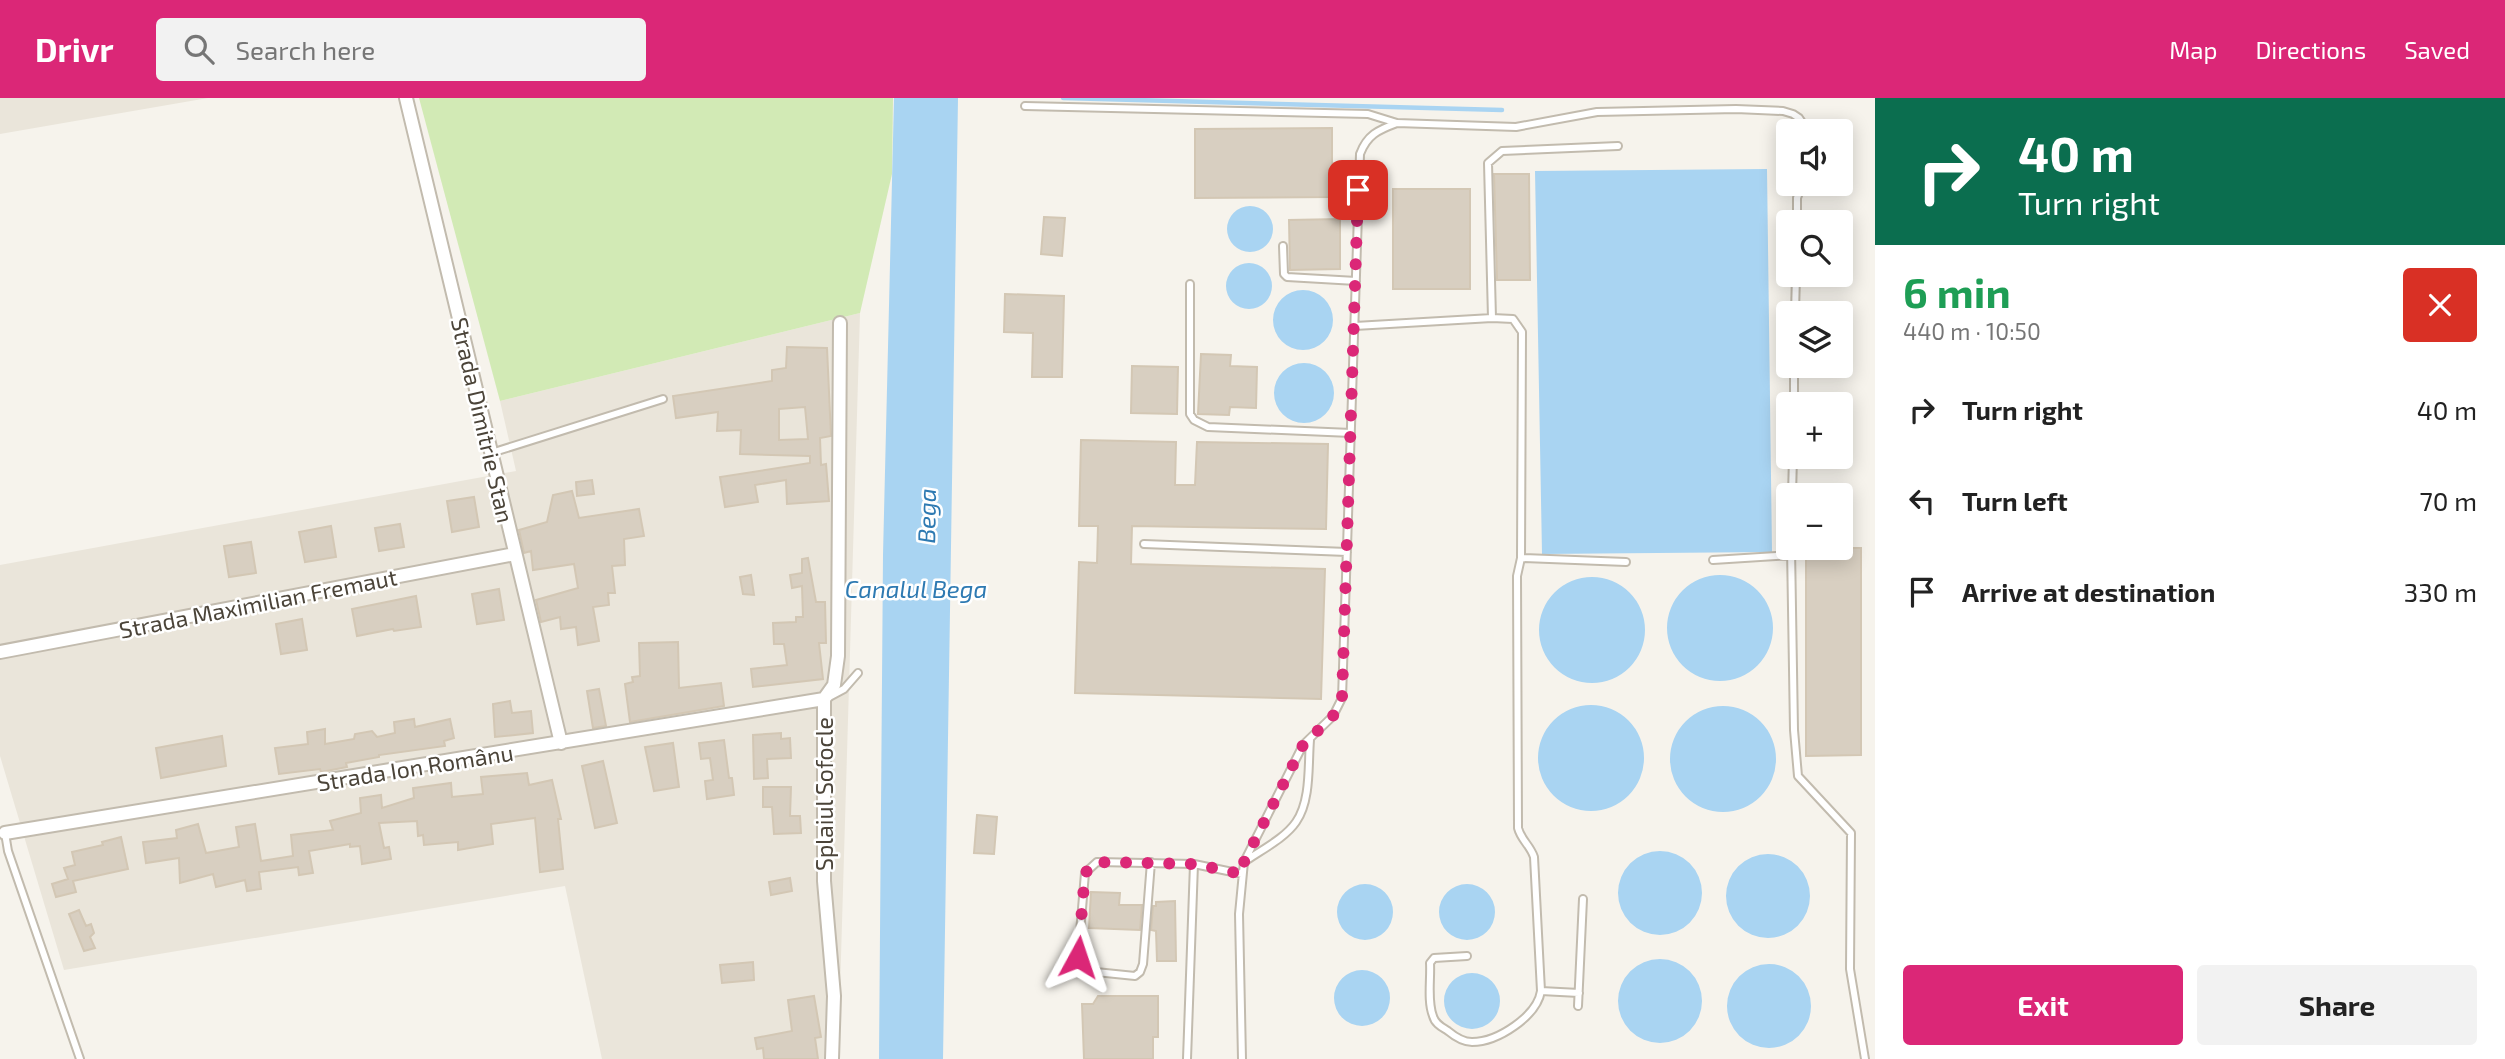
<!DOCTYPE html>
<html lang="en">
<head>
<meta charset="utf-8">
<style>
	:root { --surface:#fff; --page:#f2f2f2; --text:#222; --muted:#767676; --accent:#db2777 }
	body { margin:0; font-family:"Exo 2",sans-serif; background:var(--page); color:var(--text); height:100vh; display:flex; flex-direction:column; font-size:26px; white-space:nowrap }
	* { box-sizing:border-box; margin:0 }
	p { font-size:23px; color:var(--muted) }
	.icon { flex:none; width:38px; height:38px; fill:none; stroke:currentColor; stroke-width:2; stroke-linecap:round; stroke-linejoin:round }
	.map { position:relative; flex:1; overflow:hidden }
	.drawer { display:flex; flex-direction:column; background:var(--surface); width:630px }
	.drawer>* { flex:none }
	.guide { background:#0b6e4f; color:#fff; overflow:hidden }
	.fabs { position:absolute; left:1776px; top:21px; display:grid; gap:14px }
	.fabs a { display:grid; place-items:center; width:77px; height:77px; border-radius:7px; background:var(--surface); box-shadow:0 4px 18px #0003; font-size:35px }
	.pin { position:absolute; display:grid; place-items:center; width:60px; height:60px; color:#fff; margin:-30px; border-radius:14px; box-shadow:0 4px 10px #0006 }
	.me { position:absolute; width:77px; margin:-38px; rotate:5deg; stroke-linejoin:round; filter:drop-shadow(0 0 5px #0008) }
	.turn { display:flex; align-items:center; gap:24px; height:147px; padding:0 28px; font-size:32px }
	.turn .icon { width:91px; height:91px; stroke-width:2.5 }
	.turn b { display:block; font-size:49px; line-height:60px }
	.round { display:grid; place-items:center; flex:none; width:74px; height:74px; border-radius:7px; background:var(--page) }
	.headline { display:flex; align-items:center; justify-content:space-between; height:119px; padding:0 28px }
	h1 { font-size:42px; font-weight:700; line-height:52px; color:#1e9e55 }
	.primary-button { display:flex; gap:14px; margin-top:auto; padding:14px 28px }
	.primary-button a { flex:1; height:80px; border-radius:7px; background:var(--accent); color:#fff; font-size:28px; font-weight:700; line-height:80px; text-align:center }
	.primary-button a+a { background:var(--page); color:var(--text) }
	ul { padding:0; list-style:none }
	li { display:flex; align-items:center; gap:21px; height:91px; padding:0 28px }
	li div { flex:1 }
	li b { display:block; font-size:26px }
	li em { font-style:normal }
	header { display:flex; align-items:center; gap:42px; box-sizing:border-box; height:98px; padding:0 35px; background:var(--accent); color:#fff }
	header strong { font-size:33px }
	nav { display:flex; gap:38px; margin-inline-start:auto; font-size:24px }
	.search { width:490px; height:63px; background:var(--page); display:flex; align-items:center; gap:18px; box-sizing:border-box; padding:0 24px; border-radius:7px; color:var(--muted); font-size:26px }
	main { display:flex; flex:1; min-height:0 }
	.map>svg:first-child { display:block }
	.residential { fill:#eae5da }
	.green { fill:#d2eab5 }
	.water { fill:#a9d4f2 }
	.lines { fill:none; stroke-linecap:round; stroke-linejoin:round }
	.stream { stroke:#a9d4f2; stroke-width:4.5 }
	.building { fill:#d8cfc1; stroke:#d3c7b4; stroke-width:2; fill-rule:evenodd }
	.service-casing { stroke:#c2bbae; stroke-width:10 }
	.minor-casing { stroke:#c2bbae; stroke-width:16 }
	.service { stroke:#fff; stroke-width:6 }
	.minor { stroke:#fff; stroke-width:12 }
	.route { stroke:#db2777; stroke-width:12; stroke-dasharray:0 21.6 }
	.labels { text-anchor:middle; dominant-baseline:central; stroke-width:5; stroke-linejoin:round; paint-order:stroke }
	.street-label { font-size:23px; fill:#4b4439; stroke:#fff }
	.water-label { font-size:24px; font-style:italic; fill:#2e7ab2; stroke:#fff }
</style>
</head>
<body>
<header>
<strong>Drivr</strong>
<div class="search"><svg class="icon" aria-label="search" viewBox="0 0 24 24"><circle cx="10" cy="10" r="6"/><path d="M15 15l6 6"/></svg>Search here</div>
<nav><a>Map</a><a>Directions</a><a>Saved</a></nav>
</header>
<main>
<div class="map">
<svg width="1875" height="961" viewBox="0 0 1875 961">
	<rect width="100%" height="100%" fill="#f6f3ec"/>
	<path class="residential" d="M0,0h208l-208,36z
		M860,215l-22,746h-236l-37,-173 -501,84 -64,-214v-191l516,-94 -16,-70z"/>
	<path class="green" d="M419,0h474l-1,76 -32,139 -360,88z"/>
	<path class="water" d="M894,0h64l-15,961h-64l4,-504z
		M1767,71l5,383 -230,2 -7,-383z
		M1227 131a23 23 0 1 1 46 0a23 23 0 1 1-46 0Z
		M1226 188a23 23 0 1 1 46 0a23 23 0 1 1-46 0Z
		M1273 222a30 30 0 1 1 60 0a30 30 0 1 1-60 0Z
		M1274 295a30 30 0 1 1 60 0a30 30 0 1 1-60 0Z
		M1667 530a53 53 0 1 1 106 0a53 53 0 1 1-106 0Z
		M1539 532a53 53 0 1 1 106 0a53 53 0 1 1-106 0Z
		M1538 660a53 53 0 1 1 106 0a53 53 0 1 1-106 0Z
		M1670 661a53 53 0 1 1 106 0a53 53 0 1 1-106 0Z
		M1618 795a42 42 0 1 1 84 0a42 42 0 1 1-84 0Z
		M1726 798a42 42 0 1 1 84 0a42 42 0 1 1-84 0Z
		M1337 814a28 28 0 1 1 56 0a28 28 0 1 1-56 0Z
		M1439 814a28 28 0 1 1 56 0a28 28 0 1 1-56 0Z
		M1618 903a42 42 0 1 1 84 0a42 42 0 1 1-84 0Z
		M1727 908a42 42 0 1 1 84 0a42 42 0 1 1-84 0Z
		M1334 900a28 28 0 1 1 56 0a28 28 0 1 1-56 0Z
		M1444 903a28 28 0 1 1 56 0a28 28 0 1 1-56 0Z"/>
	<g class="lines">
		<path class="stream" d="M1063,0l439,12"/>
	</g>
	<path class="building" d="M1332,30v69l-137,1v-69z
		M1494,76h35l1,106h-33z
		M1393,91h77v100h-77z
		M1044,119l21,1 -3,38 -21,-2z
		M1340,121v50l-50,1 -1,-50z
		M1005,196l59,2 -2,81h-30l1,-44 -29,-1z
		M787,249l40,1 4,88 -11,2 1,27 5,-1 3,37 -42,3 -1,-24 -31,5 3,17 -33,5 -5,-30 90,-14v-7l-70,-2 1,-24 -24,1 1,-19 -42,6 -3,-22 99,-15v-11l14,-2zM805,309l3,32 -29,1v-31z
		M1201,256l30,1 -1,11 27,1 -1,41 -26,-1 -1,8 -31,-1z
		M1132,268l46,1 -1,47 -46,-1z
		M1081,342l95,2 -1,43h20l2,-43 131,2 -2,85 -194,-3 -1,38 194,5 -4,130 -246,-6 4,-131 18,1 1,-37h-19z
		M592,382l2,14 -17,2 -1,-14z
		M572,393l7,27 60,-9 5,27 -20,3 1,26 -13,1 3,27h-7l1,12 -16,2 6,34 -21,4 -2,-18 -15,2 -1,-12 -19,5 -5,-22 42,-12 -4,-24 -41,6 -2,-19 -7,2 -5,-23 28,-8 6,-27z
		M474,399l5,30 -27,5 -5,-31z
		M400,426l4,23 -25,4 -4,-23z
		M331,428l5,31 -31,5 -6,-30z
		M251,444l5,31 -27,4 -5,-31z
		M1806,450h55v207l-55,1z
		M808,460l8,44h9l1,41h-7l4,36 -70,8 -2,-18 36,-4 -3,-21h-10l-1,-21 23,-1v-5h7l-1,-31 -10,2 -2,-13 12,-2v-14z
		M751,477l3,20 -11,-1 -3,-17z
		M499,491l5,31 -27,4 -5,-30z
		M416,498l5,31 -27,4 -1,-2 -36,7 -5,-27z
		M302,521l5,31 -26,4 -5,-30z
		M678,544l1,46 42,-5 3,23 -94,16 -5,-38 8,-2 -1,-5 8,-1 -1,-33z
		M599,591l7,37 -13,2 -6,-37z
		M510,603l2,12 19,-2 2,22 -38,4 -2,-33z
		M414,621l1,8 35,-8 4,19 -10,3 1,5 -66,9v2l-33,6 1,4 -26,5 -1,-3 -41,5 -4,-26 33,-4 -1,-12 18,-3v15l29,-5 1,-5 17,-3 5,6 18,-4 -1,-11z
		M781,635v6l9,-1 1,20 -24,1 1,19 -14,1 -1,-44z
		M222,638l4,30 -65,12 -5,-30z
		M724,642l5,38h3l2,17 -27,4 -2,-18 8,-1 -3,-22 -9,1 -2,-16z
		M673,645l6,44 -25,4 -9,-44z
		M603,663l14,62 -22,5 -13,-62z
		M527,675l2,12 23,-5 9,39h-3l5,50 -23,3 -5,-54 -44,6 2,20 -35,6v-8l-34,3 -1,-10 -5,1 -1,-15 -38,2 5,25 5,-1 2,12 -29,5 -2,-18 -10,1v-3l-41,7 4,22 -14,2 -1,-8 -39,5 2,17 -14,2 -2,-11 -29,7 -3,-13 -33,9 -1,-25 -33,5 -3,-21 34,-4 -1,-8 22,-6 8,29 33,-6 -3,-20 19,-3 6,37 32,-5 -2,-21 42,-5 -3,-9 31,-8 -1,-15 21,-3 1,13 32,-10 -1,-10 38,-5 1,14 31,-3 -2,-17z
		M763,689h28l-1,29h10l1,17 -27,1 -2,-27h-9z
		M977,717l20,2 -3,37 -20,-1z
		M121,739l7,32 -55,12 3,11 -20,5 -4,-13 16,-5 -4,-11 11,-3 -3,-13 31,-7 -1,-3z
		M790,780l2,13 -21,4 -2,-13z
		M1091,794l29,1 -1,12h23l-2,25 -51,-2z
		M1175,803l1,60h-19l-1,-30 -5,-1 2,-24h3v-4z
		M79,812l7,16 5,-2 3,9 -4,4 5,11 -11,3 -15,-37z
		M753,864l1,18 -32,3 -2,-18z
		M814,898l7,41 -6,1 3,21h-54l-1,-11 -6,1 -2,-11 37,-7 -4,-31z
		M1098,898h60v41h-5v22h-69l-2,-55h11z"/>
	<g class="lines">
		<g class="service-casing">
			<path id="service" d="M1025,8l343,8 29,9 119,4 81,-15 139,-3 47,2 10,3 6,4 9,13
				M1797,124v-24l5,-14
				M1283,148l1,28 3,3 69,4
				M1190,186v130l4,6 14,7 143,6
				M1795,215l1,-38
				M1492,220l-4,-155 14,-12 116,-5
				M1355,228l137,-8 21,1 9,13 -1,226 -4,18 1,252c3,12 12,17 16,29l7,134c-4,25 -43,51 -69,51 -9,0 -18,-6 -24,-11 -6,-4 -13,-7 -15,-15 -6,-15 -2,-37 -3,-53l4,-5 33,-2
				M1794,306v-38
				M491,355l172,-54
				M1792,397l1,-38
				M1144,446l203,8
				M1791,450l3,182 4,46 53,57 -1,136 15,90
				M1521,460l105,4
				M1713,462l78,-5
				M829,599l15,-8 14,-16
				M5,735l3,18 72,208
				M1247,762c16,-11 38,-22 49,-38 15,-21 12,-57 14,-82
				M1151,764l-8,102 -3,8 -5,4 -49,-5 -4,-4 -4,-11 7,-83 12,-11 97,2 48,10
				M1541,893l38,2
				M1578,908l5,-107
				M1187,961l7,-195
				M1242,961l-3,-145 5,-52 59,-117 30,-29 9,-18 18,-544c7,-19 18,-24 37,-31"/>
		</g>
		<g class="minor-casing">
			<path id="minor" d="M406,0l155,645
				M0,554l515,-98
				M5,735l819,-134
				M832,961l2,-63 -10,-115v-182l10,-14 4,-29 2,-333"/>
		</g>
		<use href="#service" class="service"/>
		<use href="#minor" class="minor"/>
	</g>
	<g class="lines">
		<path class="route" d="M1078,859l7,-84 12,-11 97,2 48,10 2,-12 59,-117 30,-29 9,-18 16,-508"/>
	</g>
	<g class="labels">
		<g class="street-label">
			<text transform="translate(483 322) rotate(77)">Strada Dimitrie Stan</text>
			<text transform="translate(258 505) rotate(-11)">Strada Maximilian Fremaut</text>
			<text transform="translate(415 669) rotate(-9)">Strada Ion Românu</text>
			<text transform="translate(824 696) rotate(-90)">Splaiul Sofocle</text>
		</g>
		<g class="water-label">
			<text transform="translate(926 418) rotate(-89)">Bega</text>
			<text x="916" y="490">Canalul Bega</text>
		</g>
	</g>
</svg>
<div class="fabs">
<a><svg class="icon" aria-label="sound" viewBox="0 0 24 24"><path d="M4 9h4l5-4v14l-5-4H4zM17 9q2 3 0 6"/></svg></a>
<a><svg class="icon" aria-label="search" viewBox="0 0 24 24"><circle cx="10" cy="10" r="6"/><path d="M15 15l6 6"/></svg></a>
<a><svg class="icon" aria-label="layers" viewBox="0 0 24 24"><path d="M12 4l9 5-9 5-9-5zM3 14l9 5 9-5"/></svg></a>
<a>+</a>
<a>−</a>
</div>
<div class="pin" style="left:1358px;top:92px;background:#d93025"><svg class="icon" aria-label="arrive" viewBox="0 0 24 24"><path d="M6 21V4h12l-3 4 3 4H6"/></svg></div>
<svg class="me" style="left:1078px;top:859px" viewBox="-20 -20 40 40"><path d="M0-17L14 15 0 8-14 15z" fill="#db2777" stroke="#fff" stroke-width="4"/></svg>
</div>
<section class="drawer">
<div class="guide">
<div class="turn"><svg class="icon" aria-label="right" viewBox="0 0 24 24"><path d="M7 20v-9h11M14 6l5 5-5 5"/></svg><div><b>40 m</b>Turn right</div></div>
</div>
<div class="headline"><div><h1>6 min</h1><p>440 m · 10:50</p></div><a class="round" style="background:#d93025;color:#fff"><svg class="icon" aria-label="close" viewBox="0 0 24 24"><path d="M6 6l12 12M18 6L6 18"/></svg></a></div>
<ul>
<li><svg class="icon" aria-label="right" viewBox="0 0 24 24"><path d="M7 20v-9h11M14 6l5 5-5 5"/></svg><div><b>Turn right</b></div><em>40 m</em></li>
<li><svg class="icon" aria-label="left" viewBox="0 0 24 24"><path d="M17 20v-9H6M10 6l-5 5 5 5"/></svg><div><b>Turn left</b></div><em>70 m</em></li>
<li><svg class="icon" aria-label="arrive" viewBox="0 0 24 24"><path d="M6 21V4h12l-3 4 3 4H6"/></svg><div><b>Arrive at destination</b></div><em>330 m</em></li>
</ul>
<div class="primary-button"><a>Exit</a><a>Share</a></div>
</section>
</main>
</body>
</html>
